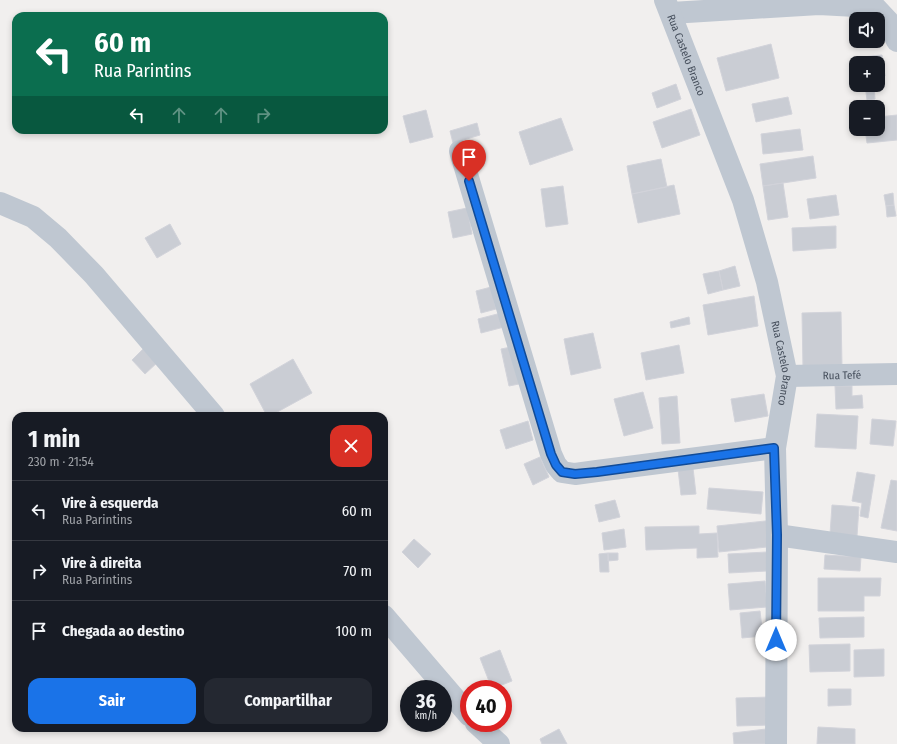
<!DOCTYPE html>
<html lang="pt">
<head>
<meta charset="utf-8">
<style>
	:root { --surface:#171b24; --page:#242831; --text:#f1f3f6; --muted:#9ea1a6; --line:#363941; --accent:#1a73e8 }
	body { margin:0; font-family:"Fira Sans Condensed",sans-serif; background:var(--page); color:var(--text); height:100vh; display:flex; flex-direction:column; font-size:15px; white-space:nowrap }
	* { box-sizing:border-box; margin:0 }
	p { font-size:13px; color:var(--muted) }
	.icon { flex:none; width:22px; height:22px; fill:none; stroke:currentColor; stroke-width:2; stroke-linecap:round; stroke-linejoin:round }
	.map { position:relative; flex:1; overflow:hidden }
	.panel { position:absolute; left:12px; top:412px; width:376px; height:320px; display:flex; flex-direction:column; background:var(--surface); border-radius:12px; box-shadow:0 2px 6px #0003 }
	.panel>* { flex:none }
	.hud { position:absolute; left:12px; top:12px; width:376px; height:122px; border-radius:12px; box-shadow:0 2px 6px #0003; background:#0b6e4f; color:#fff; overflow:hidden }
	.tools { position:absolute; left:849px; top:12px; display:grid; gap:8px }
	.tools a { display:grid; place-items:center; width:36px; height:36px; border-radius:8px; background:var(--surface); box-shadow:0 2px 6px #0003; font-size:20px }
	.speed { position:absolute; left:400px; top:680px; display:flex; gap:8px; font-size:20px; font-weight:700; text-align:center }
	.speed>* { display:grid; place-content:center; width:52px; height:52px; border-radius:50%; background:var(--surface); box-shadow:0 2px 6px #0003; line-height:1 }
	.speed small { font-size:10px; font-weight:400 }
	.speed .limit { border:6px solid #d22; background:#fff; color:#111 }
	.pin { position:absolute; display:grid; place-items:center; width:34px; height:34px; color:#fff; margin:-41px -17px; border-radius:50% 50% 50% 0; rotate:-45deg; box-shadow:0 0 4px #0007 }
	.pin .icon { rotate:45deg }
	.me { position:absolute; width:44px; margin:-22px; rotate:0deg; stroke-linejoin:round; filter:drop-shadow(0 0 3px #0008) }
	.turn { display:flex; align-items:center; gap:14px; height:84px; padding:0 16px; font-size:18px }
	.turn .icon { width:52px; height:52px; stroke-width:2.5 }
	.turn b { display:block; font-size:28px; line-height:34px }
	.lanes { display:flex; align-items:center; height:38px; padding:0 16px; background:#0003; justify-content:center; gap:20px; direction:ltr }
	.lanes .off { opacity:.35 }
	.round { display:grid; place-items:center; flex:none; width:42px; height:42px; border-radius:12px; background:var(--page) }
	.head { display:flex; align-items:center; justify-content:space-between; height:68px; padding:0 16px }
	h1 { font-size:24px; font-weight:700; line-height:30px }
	.primary-button { display:flex; gap:8px; margin-top:auto; padding:8px 16px }
	.primary-button a { flex:1; height:46px; border-radius:12px; background:var(--accent); color:#fff; font-size:16px; font-weight:700; line-height:46px; text-align:center }
	.primary-button a+a { background:var(--page); color:var(--text) }
	ul { padding:0; list-style:none }
	li { display:flex; align-items:center; gap:12px; height:60px; padding:0 16px; border-top:1px solid var(--line) }
	li div { flex:1 }
	li b { display:block; font-size:15px }
	li em { font-style:normal }
	.map>svg:first-child { display:block }
	.building { fill:#cacdd4; stroke:#d2d3da }
	.lines { fill:none; stroke-linecap:round; stroke-linejoin:round }
	.minor { stroke:#bfc7d1; stroke-width:22 }
	.tertiary { stroke:#bfc7d1; stroke-width:22 }
	.route-casing { stroke:#114b97; stroke-width:10 }
	.route { stroke:#1a73e8; stroke-width:7 }
	.labels { text-anchor:middle; dominant-baseline:central; stroke-width:3; stroke-linejoin:round; paint-order:stroke }
	.street-label { font-size:11px; fill:#464f5c; stroke:#fff }
</style>
</head>
<body>
<div class="map">
<svg width="897" height="744" viewBox="0 0 897 744">
	<rect width="100%" height="100%" fill="#f1efee"/>
	<path class="building" d="M771,44l8,34 -53,13 -9,-33z
		M882,55l3,21 -7,1v-14h-15l-1,-6z
		M676,84l5,15 -24,9 -5,-15z
		M865,85h9l1,14 -8,1z
		M788,97l4,17 -36,8 -4,-18z
		M691,109l9,26 -38,13 -9,-26z
		M426,110l7,27 -23,6 -7,-27z
		M897,115v25l-30,3 -2,-14h13v-12z
		M561,118l12,32 -43,15 -11,-33z
		M477,123l3,12 -27,8 -3,-12z
		M800,129l3,21 -40,4 -2,-20z
		M813,156l3,22 -53,8 -3,-22z
		M661,159l6,28 -35,7 -5,-28z
		M783,183l5,34 -20,3 -5,-34z
		M674,185l6,29 -42,9 -6,-29z
		M563,186l5,38 -22,3 -5,-38z
		M893,193l1,12 -8,1 -2,-11z
		M836,195l3,20 -29,4 -3,-20z
		M894,205l2,11 -9,1 -1,-11z
		M467,208l5,26 -19,4 -5,-26z
		M170,224l11,20 -24,14 -12,-20z
		M836,226v22l-43,3 -1,-23z
		M735,266l5,20 -17,4 -4,-19z
		M719,271l4,19 -15,4 -5,-20z
		M491,287l5,22 -15,4 -5,-22z
		M754,296l4,30 -50,9 -5,-30z
		M505,312l3,14 -27,7 -3,-14z
		M841,312l1,55 -39,1 -1,-55z
		M689,317l1,7 -19,4 -1,-6z
		M593,333l8,35 -30,7 -7,-36z
		M679,345l5,28 -38,7 -5,-27z
		M516,346l8,37 -15,3 -8,-37z
		M145,347l14,14 -14,13 -13,-14z
		M293,359l19,34 -42,23h-3l-17,-32z
		M835,386h17v10l10,-1 1,13 -27,1z
		M643,392l10,36 -29,8 -10,-37z
		M764,394l4,22 -33,6 -4,-23z
		M677,396l3,47 -18,1 -3,-46z
		M817,414l41,2 -2,33 -41,-2z
		M872,419l24,2 -3,25 -23,-2z
		M528,421l5,19 -27,9 -6,-19z
		M540,457l9,20 -16,8 -9,-21z
		M693,468l3,26 -15,1 -3,-26z
		M857,472l18,3 -7,43 -8,-2 2,-13 -10,-2z
		M891,480l6,1v50l-16,-3z
		M709,488l54,4 -2,22 -54,-5z
		M615,500l5,17 -21,5 -4,-17z
		M832,505l27,2 -2,29 -27,-2z
		M775,520l2,26 -58,6 -2,-26z
		M699,526v8l18,-1 1,24 -21,1v-10l-51,2 -1,-23z
		M624,529l2,18 -22,3 -2,-17z
		M414,539l17,15 -13,14 -16,-16z
		M767,552v19l-38,2 -1,-19z
		M608,553h10v7l-10,1z
		M608,553l1,19h-9l-1,-18z
		M825,555l36,2 -1,14 -36,-2z
		M818,578h63l-1,18h-16v15h-46z
		M765,581l2,26 -37,3 -2,-26z
		M760,611l3,25 -21,2 -2,-25z
		M864,617v20l-44,1 -1,-20z
		M850,644v27l-40,1 -1,-27z
		M884,649v27l-30,1v-27z
		M500,650l12,31 -20,8 -12,-31z
		M828,689h23v16l-23,1z
		M771,697v28l-34,1 -1,-28z
		M818,727l37,2v15h-38z
		M559,729l8,15h-25l-2,-5z
		M766,729l2,15h-34l-1,-11z"/>
	<g class="lines">
		<g class="minor">
			<path d="M671,13l148,-9 37,2 17,-1 15,16 9,20"/>
			<path d="M460,151l91,303 5,11 6,7 13,2 22,-3 178,-23"/>
			<path d="M0,203l33,14 25,21 36,37 120,141"/>
			<path id="s1" d="M787,376l110,-2"/>
			<path d="M777,535l120,17"/>
			<path d="M384,616l85,99"/>
			<path d="M476,723l23,21"/>
		</g>
		<path class="tertiary" id="s2" d="M665,0l78,200 24,82 20,94 -12,72 2,87 -1,209"/>
	</g>
	<g class="lines">
		<g class="route-casing">
			<path id="route" d="M469,181l82,273 5,11 6,7 13,2 22,-2 177,-24 3,87 -1,105"/>
		</g>
		<use href="#route" class="route"/>
	</g>
	<g class="labels">
		<g class="street-label">
			<text stroke="none"><textPath href="#s2" startOffset="59">Rua Castelo Branco</textPath></text>
			<text stroke="none"><textPath href="#s2" startOffset="383">Rua Castelo Branco</textPath></text>
			<text stroke="none"><textPath href="#s1" startOffset="55">Rua Tefé</textPath></text>
		</g>
	</g>
</svg>
<div class="tools">
<a><svg class="icon" aria-label="sound" viewBox="0 0 24 24"><path d="M4 9h4l5-4v14l-5-4H4zM17 9q2 3 0 6"/></svg></a>
<a>+</a>
<a>−</a>
</div>
<div class="speed"><div>36<small>km/h</small></div><div class="limit">40</div></div>
<div class="pin" style="left:469px;top:181px;background:#d93025"><svg class="icon" aria-label="arrive" viewBox="0 0 24 24"><path d="M6 21V4h12l-3 4 3 4H6"/></svg></div>
<svg class="me" style="left:776px;top:640px" viewBox="-20 -20 40 40"><circle r="19" fill="#fff"/><path d="M0-13L10 11 0 6-10 11z" fill="#1a73e8"/></svg>
<div class="hud">
<div class="turn"><svg class="icon" aria-label="left" viewBox="0 0 24 24"><path d="M17 20v-9H6M10 6l-5 5 5 5"/></svg><div><b>60 m</b>Rua Parintins</div></div>
<div class="lanes"><svg class="icon" aria-label="left" viewBox="0 0 24 24"><path d="M17 20v-9H6M10 6l-5 5 5 5"/></svg><svg class="icon off" aria-label="ahead" viewBox="0 0 24 24"><path d="M12 20V5M6 11l6-6 6 6"/></svg><svg class="icon off" aria-label="ahead" viewBox="0 0 24 24"><path d="M12 20V5M6 11l6-6 6 6"/></svg><svg class="icon off" aria-label="right" viewBox="0 0 24 24"><path d="M7 20v-9h11M14 6l5 5-5 5"/></svg></div>
</div>
<section class="panel">
<div class="head"><div><h1>1 min</h1><p>230 m · 21:54</p></div><a class="round" style="background:#d93025;color:#fff"><svg class="icon" aria-label="close" viewBox="0 0 24 24"><path d="M6 6l12 12M18 6L6 18"/></svg></a></div>
<ul>
<li><svg class="icon" aria-label="left" viewBox="0 0 24 24"><path d="M17 20v-9H6M10 6l-5 5 5 5"/></svg><div><b>Vire à esquerda</b><p>Rua Parintins</p></div><em>60 m</em></li>
<li><svg class="icon" aria-label="right" viewBox="0 0 24 24"><path d="M7 20v-9h11M14 6l5 5-5 5"/></svg><div><b>Vire à direita</b><p>Rua Parintins</p></div><em>70 m</em></li>
<li><svg class="icon" aria-label="arrive" viewBox="0 0 24 24"><path d="M6 21V4h12l-3 4 3 4H6"/></svg><div><b>Chegada ao destino</b></div><em>100 m</em></li>
</ul>
<div class="primary-button"><a>Sair</a><a>Compartilhar</a></div>
</section>
</div>
</body>
</html>
